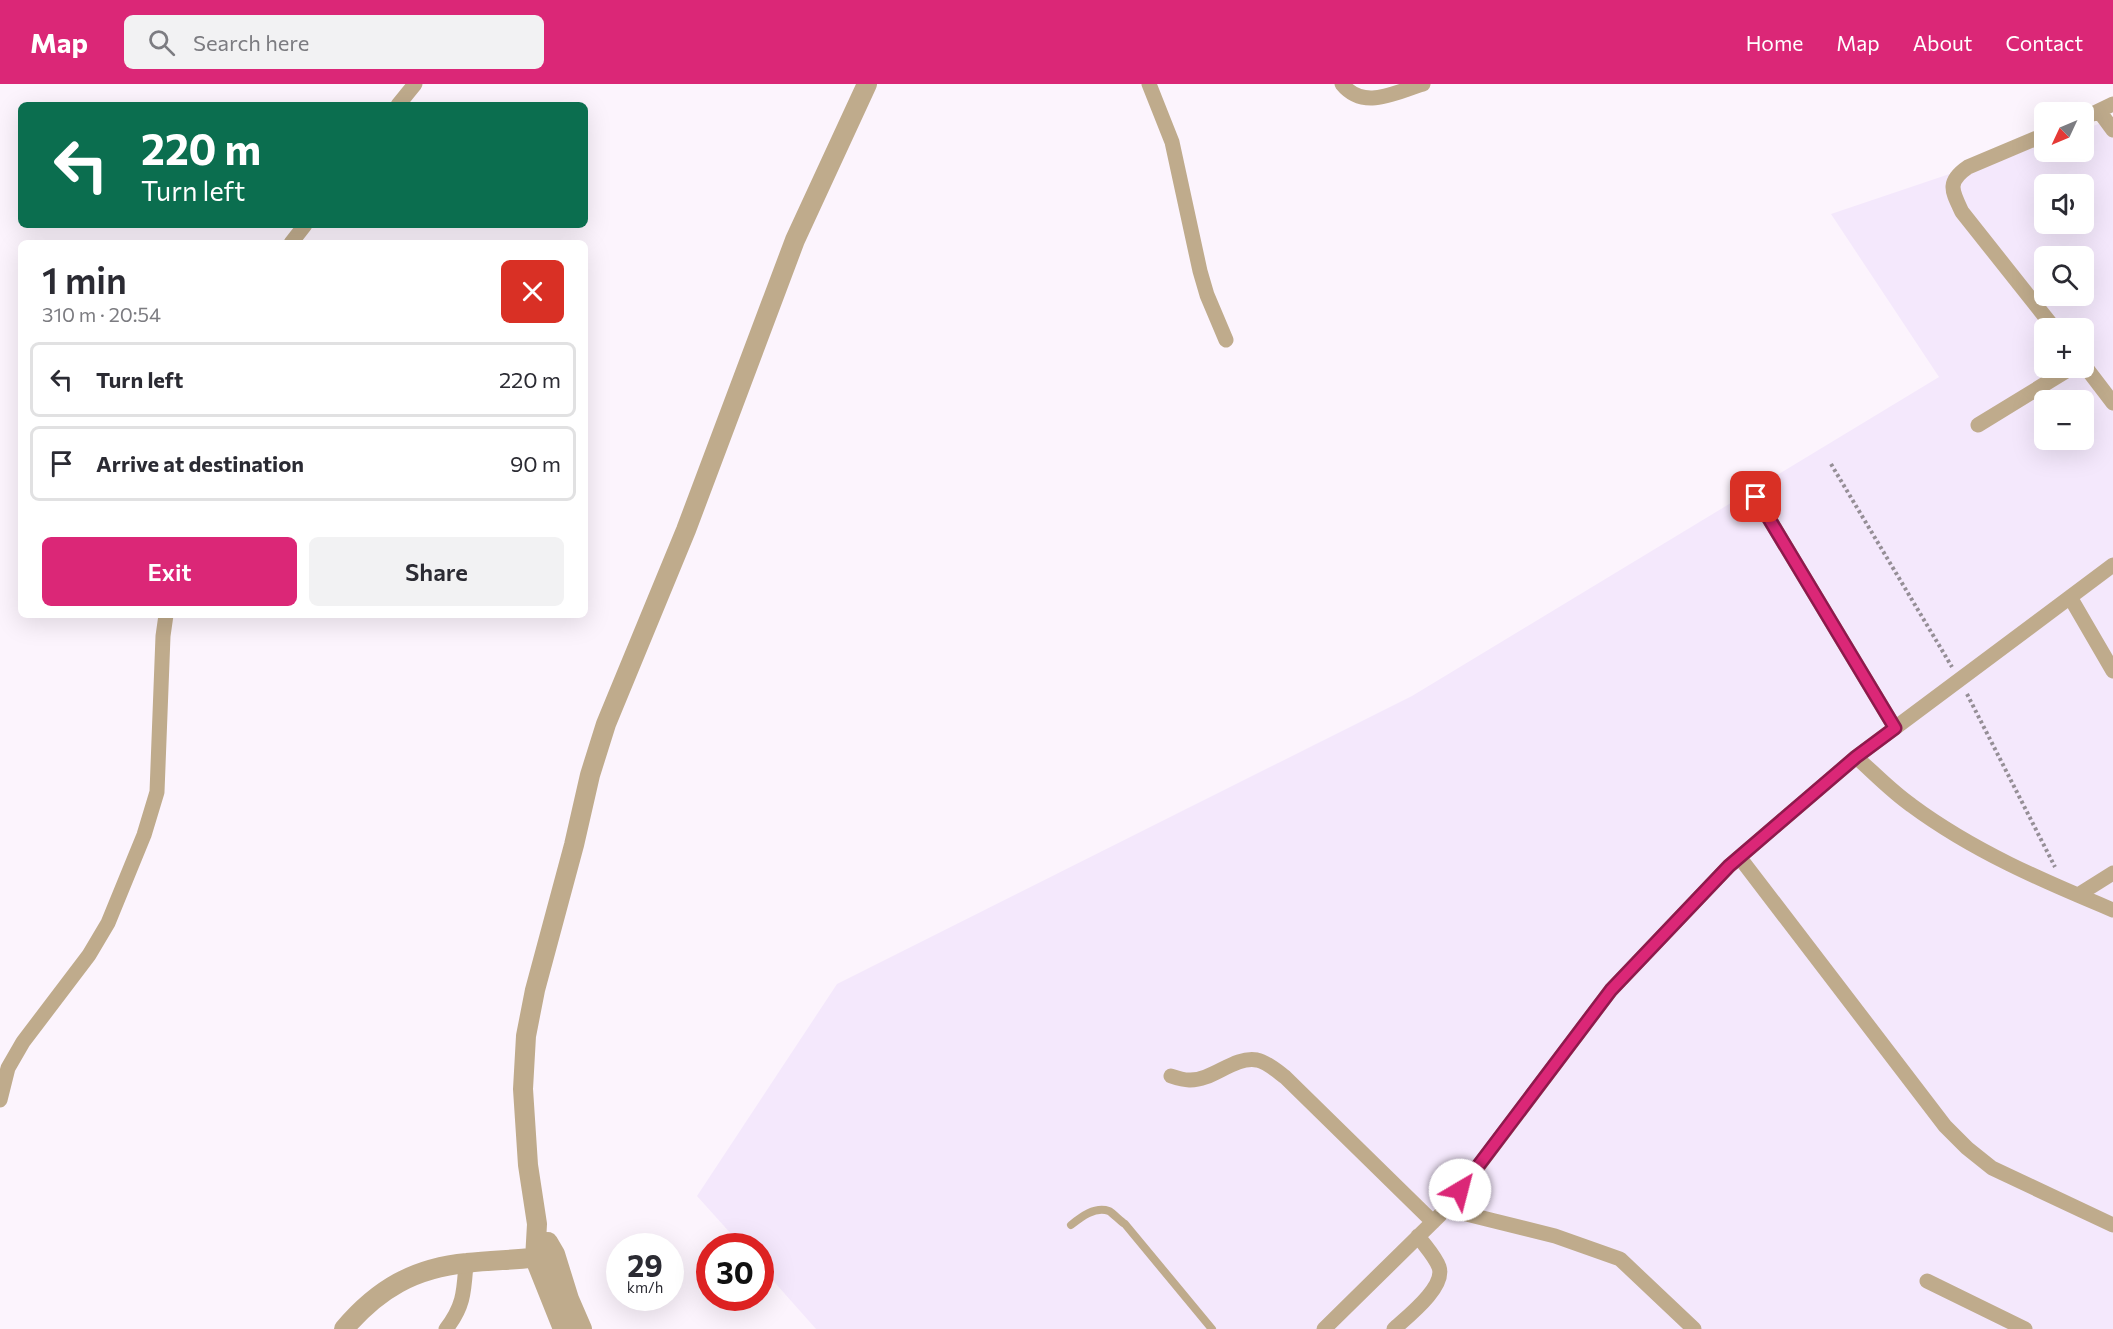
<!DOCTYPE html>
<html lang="en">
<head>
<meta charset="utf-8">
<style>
	:root { --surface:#fff; --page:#f2f2f3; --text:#2b2b33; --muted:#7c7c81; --line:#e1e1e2; --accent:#db2777 }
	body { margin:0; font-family:Commissioner,sans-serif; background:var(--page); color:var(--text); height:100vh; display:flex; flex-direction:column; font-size:22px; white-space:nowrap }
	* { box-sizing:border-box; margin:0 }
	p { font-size:20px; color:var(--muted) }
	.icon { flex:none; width:33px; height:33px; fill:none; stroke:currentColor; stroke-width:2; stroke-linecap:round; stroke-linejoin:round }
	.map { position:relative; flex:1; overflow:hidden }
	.sheet { position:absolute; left:18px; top:156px; width:570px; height:378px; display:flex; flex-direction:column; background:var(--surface); border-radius:9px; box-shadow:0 6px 24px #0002 }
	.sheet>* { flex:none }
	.banner { position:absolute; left:18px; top:18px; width:570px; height:126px; border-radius:9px; box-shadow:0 6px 24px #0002; background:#0b6e4f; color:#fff; overflow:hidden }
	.needle { width:39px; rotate:226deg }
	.tools { position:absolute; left:2034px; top:18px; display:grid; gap:12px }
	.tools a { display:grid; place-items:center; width:60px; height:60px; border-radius:9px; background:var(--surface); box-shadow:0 6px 24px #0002; font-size:30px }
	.speed { position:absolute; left:606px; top:1149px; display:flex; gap:12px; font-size:30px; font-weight:700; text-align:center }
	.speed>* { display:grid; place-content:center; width:78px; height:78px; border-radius:50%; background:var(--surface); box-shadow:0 6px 24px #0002; line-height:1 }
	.speed small { font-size:15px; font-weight:400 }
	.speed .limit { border:9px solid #d22; background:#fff; color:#111 }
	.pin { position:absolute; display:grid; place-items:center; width:51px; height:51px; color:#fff; margin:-26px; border-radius:12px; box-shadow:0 3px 9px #0006 }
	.me { position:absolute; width:66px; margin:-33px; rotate:37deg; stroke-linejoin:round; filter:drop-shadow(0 0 4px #0008) }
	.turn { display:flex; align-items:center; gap:21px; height:126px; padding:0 24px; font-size:27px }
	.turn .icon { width:78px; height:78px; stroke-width:2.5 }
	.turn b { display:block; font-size:42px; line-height:51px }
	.round { display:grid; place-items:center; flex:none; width:63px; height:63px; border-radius:9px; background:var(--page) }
	.head { display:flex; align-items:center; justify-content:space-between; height:102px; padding:0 24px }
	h1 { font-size:36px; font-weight:600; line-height:45px }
	.cta { display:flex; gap:12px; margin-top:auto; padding:12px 24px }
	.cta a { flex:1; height:69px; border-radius:9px; background:var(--accent); color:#fff; font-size:24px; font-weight:600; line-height:69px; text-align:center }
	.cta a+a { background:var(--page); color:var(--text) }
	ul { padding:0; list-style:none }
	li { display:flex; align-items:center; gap:18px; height:75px; margin:0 12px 9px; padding:0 12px; border:3px solid var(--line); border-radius:9px }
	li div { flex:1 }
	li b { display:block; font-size:22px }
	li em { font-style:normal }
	header { display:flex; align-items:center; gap:36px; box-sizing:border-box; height:84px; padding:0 30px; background:var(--accent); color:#fff }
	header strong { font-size:28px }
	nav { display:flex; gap:33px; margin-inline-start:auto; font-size:21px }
	.search { width:420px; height:54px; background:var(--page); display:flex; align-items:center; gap:15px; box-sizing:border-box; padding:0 21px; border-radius:9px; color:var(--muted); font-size:22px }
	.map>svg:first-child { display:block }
	.industrial { fill:#f4e8fc; fill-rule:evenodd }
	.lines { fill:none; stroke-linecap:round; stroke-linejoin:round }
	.path { stroke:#958e96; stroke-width:4; stroke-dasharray:3 3; stroke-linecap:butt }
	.service { stroke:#bfab8c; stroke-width:8 }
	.minor { stroke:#bfab8c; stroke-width:15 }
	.tertiary { stroke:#bfab8c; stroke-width:20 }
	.route-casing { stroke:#8e194d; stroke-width:15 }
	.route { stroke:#db2777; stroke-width:10 }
</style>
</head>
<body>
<header>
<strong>Map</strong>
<div class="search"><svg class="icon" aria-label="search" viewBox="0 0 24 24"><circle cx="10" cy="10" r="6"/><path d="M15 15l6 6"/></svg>Search here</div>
<nav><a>Home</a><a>Map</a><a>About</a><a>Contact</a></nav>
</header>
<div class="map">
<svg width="2113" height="1245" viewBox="0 0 2113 1245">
	<rect width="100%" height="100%" fill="#fcf4fd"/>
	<path class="industrial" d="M2113,35v1210h-1297l-55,-62 -1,-21h-18l-45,-50 140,-212 575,-288 527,-319 -108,-163 213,-72v10h40v-23zM2044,100h40v40h-40zM2044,172h40v40h-40zM2044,244h40v40h-40zM2044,316h40v40h-40z"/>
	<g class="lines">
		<path class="path" d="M1831,380l121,203
			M1967,610l88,173"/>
		<path class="service" d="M1071,1141c10,-8 24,-19 38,-14 5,3 11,10 16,13l87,105"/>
		<path class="minor" d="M1149,0l23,58 28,129 7,24 19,45
			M1342,0c22,27 53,8 81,0
			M398,21l17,-21
			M2099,27l14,19
			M2084,34l29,-14
			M2044,51l-76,32c-22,15 -16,24 -6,45l92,116
			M291,159l14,-18
			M2084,281l29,38
			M1978,341l93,-57
			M1756,413l139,231
			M2113,481l-257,192c18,16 35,34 55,48 62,46 132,76 202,105
			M2070,513l43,74
			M1740,774l205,268 22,22 25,20 121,57
			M2078,811l35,-22
			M1171,992c6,2 13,4 18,4 24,1 44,-24 68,-20 10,2 20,11 28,17l148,145
			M0,1016l8,-32 15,-26 66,-87 19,-32 36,-88 13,-43 6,-156 3,-21
			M1927,1197l98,48
			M446,1245c18,-23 18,-38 20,-66
			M1324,1245l116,-114
			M1394,1245c13,-12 52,-42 45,-62 -4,-11 -14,-21 -21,-31
			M1694,1245l-74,-70 -65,-23 -109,-27 165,-219 118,-124 127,-109"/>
		<path class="tertiary" d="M548,1158l7,12 14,45 13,30
			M344,1245c34,-40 70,-61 123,-66 30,-4 59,-2 88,-9
			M563,1245l-28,-70 2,-35 -9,-59 -5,-76 3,-53 9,-46 39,-145 16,-70 16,-51 80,-194 109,-290 72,-156"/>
	</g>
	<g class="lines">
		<g class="route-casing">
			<path id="route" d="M1460,1106l151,-200 118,-124 127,-109 39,-29 -139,-231"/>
		</g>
		<use href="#route" class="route"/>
	</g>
</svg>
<div class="tools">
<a><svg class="needle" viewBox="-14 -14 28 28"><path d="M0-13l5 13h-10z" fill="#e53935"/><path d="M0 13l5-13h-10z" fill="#7c7c81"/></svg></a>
<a><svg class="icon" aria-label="sound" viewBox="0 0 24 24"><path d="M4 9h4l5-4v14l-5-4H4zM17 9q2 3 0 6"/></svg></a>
<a><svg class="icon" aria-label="search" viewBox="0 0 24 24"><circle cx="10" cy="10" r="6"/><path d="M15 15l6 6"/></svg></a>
<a>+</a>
<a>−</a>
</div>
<div class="speed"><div>29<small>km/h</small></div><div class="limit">30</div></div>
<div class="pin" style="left:1756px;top:413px;background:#d93025"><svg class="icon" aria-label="arrive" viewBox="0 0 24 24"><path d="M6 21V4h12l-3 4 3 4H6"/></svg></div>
<svg class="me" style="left:1460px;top:1106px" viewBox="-20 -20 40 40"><circle r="19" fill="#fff"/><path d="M0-13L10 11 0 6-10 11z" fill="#db2777"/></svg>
<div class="banner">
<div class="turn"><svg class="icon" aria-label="left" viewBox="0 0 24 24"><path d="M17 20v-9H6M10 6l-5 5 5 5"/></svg><div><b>220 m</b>Turn left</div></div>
</div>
<section class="sheet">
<div class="head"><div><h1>1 min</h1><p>310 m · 20:54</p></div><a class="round" style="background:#d93025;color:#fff"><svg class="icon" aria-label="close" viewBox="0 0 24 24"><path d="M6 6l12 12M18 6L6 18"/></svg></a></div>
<ul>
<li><svg class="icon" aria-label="left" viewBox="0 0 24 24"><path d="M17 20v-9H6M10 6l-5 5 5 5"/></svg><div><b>Turn left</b></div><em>220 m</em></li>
<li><svg class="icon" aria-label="arrive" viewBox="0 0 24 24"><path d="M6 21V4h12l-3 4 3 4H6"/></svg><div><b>Arrive at destination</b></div><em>90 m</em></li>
</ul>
<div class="cta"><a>Exit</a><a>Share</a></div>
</section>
</div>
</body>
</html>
